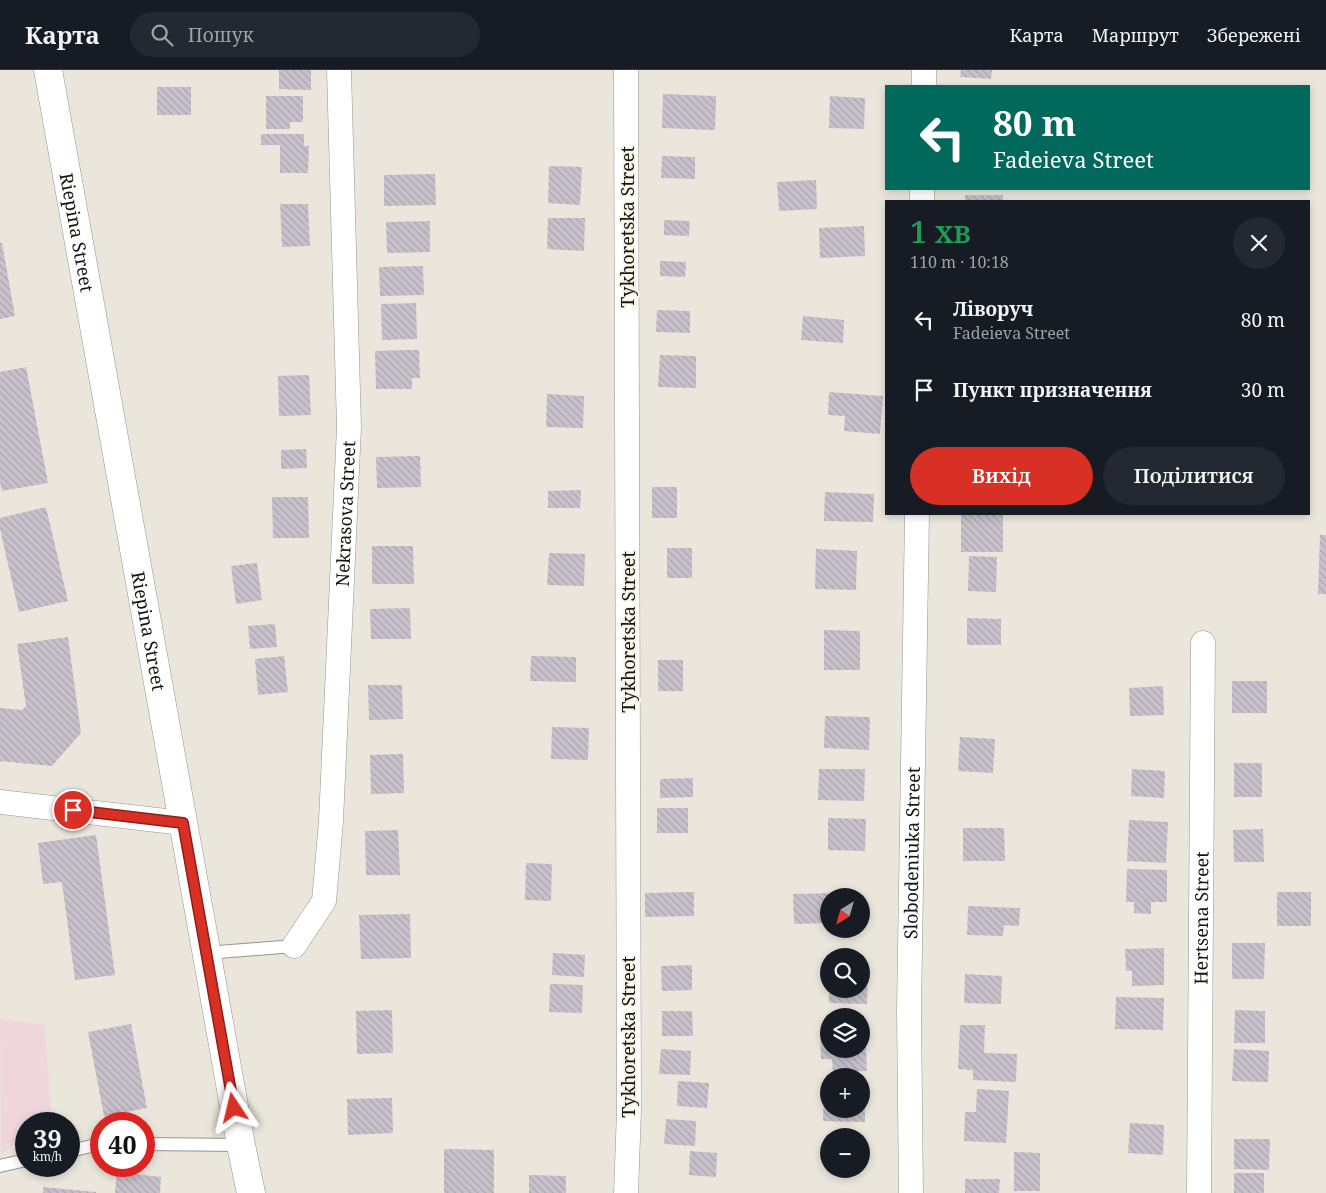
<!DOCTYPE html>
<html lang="uk">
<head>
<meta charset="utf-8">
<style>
	:root { --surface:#171b24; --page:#242831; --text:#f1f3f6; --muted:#9ea1a6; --line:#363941; --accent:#d93025 }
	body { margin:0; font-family:"Noto Serif",serif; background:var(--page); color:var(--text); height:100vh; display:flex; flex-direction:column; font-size:19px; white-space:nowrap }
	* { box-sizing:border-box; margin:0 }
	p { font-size:16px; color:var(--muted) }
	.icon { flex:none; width:28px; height:28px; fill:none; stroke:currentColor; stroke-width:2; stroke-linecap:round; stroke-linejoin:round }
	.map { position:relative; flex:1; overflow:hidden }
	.sheet { position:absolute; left:885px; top:130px; width:425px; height:315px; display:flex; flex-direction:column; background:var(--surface); border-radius:0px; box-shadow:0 2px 8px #0003 }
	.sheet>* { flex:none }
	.hud { position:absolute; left:885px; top:15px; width:425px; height:105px; border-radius:0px; box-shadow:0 2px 8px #0003; background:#00695c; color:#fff; overflow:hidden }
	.needle { width:32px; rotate:217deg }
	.fabs { position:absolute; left:820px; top:818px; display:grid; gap:10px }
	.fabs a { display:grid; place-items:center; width:50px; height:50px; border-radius:50%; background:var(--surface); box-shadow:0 2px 8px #0003; font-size:25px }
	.speed { position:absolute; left:15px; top:1042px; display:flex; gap:10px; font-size:25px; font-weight:700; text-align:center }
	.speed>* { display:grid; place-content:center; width:65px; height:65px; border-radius:50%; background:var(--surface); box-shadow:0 2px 8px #0003; line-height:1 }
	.speed small { font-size:12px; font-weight:400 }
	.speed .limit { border:8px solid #d22; background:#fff; color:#111 }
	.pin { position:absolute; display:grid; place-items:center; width:42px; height:42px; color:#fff; margin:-21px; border:2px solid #fff; border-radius:50%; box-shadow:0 1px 5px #0007 }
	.me { position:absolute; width:55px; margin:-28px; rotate:350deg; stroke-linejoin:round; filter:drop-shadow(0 0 4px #0008) }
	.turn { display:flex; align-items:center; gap:18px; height:105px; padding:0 25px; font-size:22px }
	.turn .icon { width:65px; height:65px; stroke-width:2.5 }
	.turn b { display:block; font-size:35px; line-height:42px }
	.round { display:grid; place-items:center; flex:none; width:52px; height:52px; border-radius:26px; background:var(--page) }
	.head { display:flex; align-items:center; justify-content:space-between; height:85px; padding:0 25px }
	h1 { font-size:30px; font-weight:600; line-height:38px; color:#1e9e55 }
	.button { display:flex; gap:10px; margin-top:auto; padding:10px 25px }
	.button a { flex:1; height:58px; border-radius:30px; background:var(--accent); color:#fff; font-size:20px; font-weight:600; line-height:58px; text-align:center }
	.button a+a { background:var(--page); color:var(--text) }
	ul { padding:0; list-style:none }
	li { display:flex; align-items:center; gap:15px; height:70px; padding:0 25px }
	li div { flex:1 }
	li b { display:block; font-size:19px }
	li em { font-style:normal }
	header { display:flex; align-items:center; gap:30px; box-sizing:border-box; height:70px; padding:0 25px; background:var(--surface); border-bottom:1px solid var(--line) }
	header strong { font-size:24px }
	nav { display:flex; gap:28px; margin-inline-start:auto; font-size:18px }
	.search { width:350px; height:45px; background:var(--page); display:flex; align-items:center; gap:12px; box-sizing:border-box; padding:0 18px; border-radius:28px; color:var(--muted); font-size:19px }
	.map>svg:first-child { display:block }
	.industrial { fill:#efd5dc }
	.building { fill:url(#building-back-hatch) }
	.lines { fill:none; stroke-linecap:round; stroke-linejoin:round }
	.service-casing { stroke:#97948b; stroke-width:14 }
	.minor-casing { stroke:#97948b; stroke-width:25 }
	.tertiary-casing { stroke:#97948b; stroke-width:29 }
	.service { stroke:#fff; stroke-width:12 }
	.minor { stroke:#fff; stroke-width:24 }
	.tertiary { stroke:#fff; stroke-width:28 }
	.route-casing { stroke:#8d1f18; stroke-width:12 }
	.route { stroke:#d93025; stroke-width:9 }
	.labels { text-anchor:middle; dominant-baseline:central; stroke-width:4; stroke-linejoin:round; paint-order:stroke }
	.street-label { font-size:18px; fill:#151410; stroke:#f7f4e9 }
</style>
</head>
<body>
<header>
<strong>Карта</strong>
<div class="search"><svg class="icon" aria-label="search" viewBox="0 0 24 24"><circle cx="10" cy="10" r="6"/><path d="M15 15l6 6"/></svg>Пошук</div>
<nav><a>Карта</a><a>Маршрут</a><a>Збережені</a></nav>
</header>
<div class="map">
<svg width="1326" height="1123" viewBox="0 0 1326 1123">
	<defs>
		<pattern id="building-back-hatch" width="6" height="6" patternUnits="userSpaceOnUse" patternTransform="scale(1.25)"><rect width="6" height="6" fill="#c7c1cb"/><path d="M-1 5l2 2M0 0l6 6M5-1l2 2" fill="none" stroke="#aaa5ad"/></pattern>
	</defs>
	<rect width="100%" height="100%" fill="#eae6dc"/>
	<path class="industrial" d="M0,949l45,6 6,90 -11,9h-14v10l-25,21z"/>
	<path class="building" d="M279,0h32v20l-32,-1z
		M961,0h31l-1,9 -31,-2z
		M157,17h34v28h-34z
		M663,24l53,2 -1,34 -53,-2z
		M266,26h37v26h-13v7h-24z
		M830,26l35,2 -1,31 -35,-1z
		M261,64h43v12h5l-1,27h-28v-28h-19z
		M662,86l33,1v22l-34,-1z
		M549,96l33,1 -2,38 -32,-2z
		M435,104l1,31 -52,1v-31z
		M816,110l1,29 -38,2 -2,-29z
		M965,125h38v6h-38z
		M280,134h28l2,42 -28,1z
		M548,148h37l-1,33 -37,-2z
		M664,150l26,1 -1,15 -25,-1z
		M430,151v31l-43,1 -1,-31z
		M864,156l1,30 -45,2 -1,-30z
		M0,173h2l13,73 -15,3z
		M660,191l26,1 -1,15 -25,-1z
		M423,196l1,29 -44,1 -1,-29z
		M416,233l1,36 -35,1 -1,-36z
		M657,240l33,1v22l-34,-1z
		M803,246l41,4 -1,23 -42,-3z
		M406,280h13l1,28h-8v11h-36l-1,-38z
		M660,285l36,1v32l-38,-1z
		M26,297l22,116 -46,8 -2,-9v-110z
		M309,305l2,40 -32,1 -1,-40z
		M829,322l54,4 -3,38 -36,-3 1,-15 -17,-1z
		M547,324l37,2 -1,32 -37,-1z
		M306,379l1,19 -26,1v-19z
		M420,386l1,31 -44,1 -1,-31z
		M652,417h25v31h-25z
		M581,420l-1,18h-32v-17z
		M825,422l49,2 -1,28 -49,-1z
		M272,427h36l1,41h-36z
		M46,437l22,94 -49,11 -19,-83v-11z
		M961,444h42v38h-42z
		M1320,465h6v59h-8z
		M372,476h41l1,38h-42z
		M667,478h25v30h-25z
		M816,479l41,2 -1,39 -41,-1z
		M549,483l36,1 -1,32 -37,-1z
		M969,486l28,1 -1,35 -28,-1z
		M257,493l5,37 -26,4 -5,-38z
		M410,538l1,31h-40l-1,-30z
		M967,548l34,1v26h-34z
		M275,554l2,23 -27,2 -2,-23z
		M824,560l36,1v39h-36z
		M68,567l13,96 -29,33 -52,-5v-53l22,2 4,-4 -9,-62z
		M284,586l4,36 -30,3 -3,-36z
		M531,586l45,1v25l-46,-1z
		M658,590h25v31h-25z
		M1232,611h35v32h-35z
		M368,615h34l1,34 -34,1z
		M1163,616l1,29 -34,1 -1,-28z
		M825,646l45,1 -1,33 -45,-2z
		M552,657l37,1 -1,32 -37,-1z
		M960,667l35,2 -2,34 -35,-2z
		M403,684l1,39 -33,1 -1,-39z
		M1234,693h28v34h-28z
		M819,699h46l-1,32 -46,-1z
		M1132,699l33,2 -1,27 -33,-2z
		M693,708v19l-33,1v-19z
		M657,738h31v25h-31z
		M828,748l38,1 -1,32 -37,-1z
		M1129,750l39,2 -2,41 -39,-2z
		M963,758h41l1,33h-42z
		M1263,759l1,33h-30l-1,-32z
		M398,760l2,45h-34l-1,-44z
		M96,765l19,140 -40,5 -13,-98 -19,2 -5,-41z
		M526,793l26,1 -1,37 -26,-1z
		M1127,799l40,1v32h-16v12l-17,-1v-11h-8z
		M694,822v24l-49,1v-24z
		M1277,822h34v34h-34z
		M834,823v3h-5v27l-35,1 -1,-30z
		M968,836l52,2 -1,18 -15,-1 -1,11 -36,-1z
		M410,844l1,44 -50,1 -2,-44z
		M1232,873h33l-1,36h-32z
		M1164,878v37l-32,1v-15h-6l-1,-22z
		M553,883l32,2 -1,22 -32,-2z
		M692,895v25l-30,1 -1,-25z
		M861,896l7,1 -1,37 -38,-1v-14h32z
		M965,904l37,2 -1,28 -37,-1z
		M550,914l33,1 -1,28 -33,-1z
		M1116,927l48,1 -1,32 -48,-1z
		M392,940l1,43 -36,1 -1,-43z
		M1235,940l30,1v32h-31z
		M662,941h30l1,25h-31z
		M131,954l16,84 -43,8 -16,-84z
		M960,955h25l-1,28 33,1 -1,28 -43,-2v-10l-15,-1z
		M861,959h4l2,42 -34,1 -1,-13h-11l-1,-28 9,-1v19h32z
		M661,979l30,2 -1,24 -31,-1z
		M1234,979l35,2 -1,31 -36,-1z
		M678,1011l31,2 -2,25 -30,-2z
		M977,1019l32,2 -3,52 -42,-2 1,-29h11z
		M824,1020h5v19h32v-18h4v31l-42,-1z
		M392,1028l1,35 -45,2 -1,-36z
		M666,1049l30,2 -1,25 -31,-2z
		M1130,1053l34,2 -1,30 -35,-2z
		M1234,1069h36l-1,31 -35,-1z
		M444,1079l50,1v43h-50z
		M690,1081l27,2 -1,24 -27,-2z
		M1014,1082l26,1v38h-26z
		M117,1102l44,5 -1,16h-45z
		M1234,1103h30v20h-30z
		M529,1105l37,1v17h-37z
		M965,1109h35l-1,14h-34z
		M43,1117l53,5v1h-53z"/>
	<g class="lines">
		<g class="service-casing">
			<path id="service" d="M206,883l88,-7
				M144,1074l97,1
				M69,1081l32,-7
				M0,1096l26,-6"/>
		</g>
		<g class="minor-casing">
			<g id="minor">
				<path d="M924,16v-16"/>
				<path d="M922,131v-12"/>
				<path d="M0,732l183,21"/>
				<path id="s1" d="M294,876l30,-45 7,-80 18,-394 -10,-357"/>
				<path d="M626,1123l3,-83 -3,-1040"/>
				<path id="s2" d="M911,1123l-2,-182 8,-497"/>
				<path id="s3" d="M1199,1123l4,-550"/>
			</g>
		</g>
		<g class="tertiary-casing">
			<g id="tertiary">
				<path id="s4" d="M48,0l193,1075 10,48"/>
			</g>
		</g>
		<use href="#service" class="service"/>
		<use href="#minor" class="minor"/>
		<use href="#tertiary" class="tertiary"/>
	</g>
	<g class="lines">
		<g class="route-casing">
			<path id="route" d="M73,740l110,13 51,285"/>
		</g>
		<use href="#route" class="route"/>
	</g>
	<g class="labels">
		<g class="street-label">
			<text transform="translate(627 157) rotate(-90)">Tykhoretska Street</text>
			<text stroke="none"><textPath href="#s4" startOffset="165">Riepina Street</textPath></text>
			<text stroke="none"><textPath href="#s1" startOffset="442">Nekrasova Street</textPath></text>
			<text stroke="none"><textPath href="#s4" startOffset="570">Riepina Street</textPath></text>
			<text transform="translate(628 562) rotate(-90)">Tykhoretska Street</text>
			<text stroke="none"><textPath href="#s2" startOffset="340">Slobodeniuka Street</textPath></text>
			<text stroke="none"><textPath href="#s3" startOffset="275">Hertsena Street</textPath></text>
			<text transform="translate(628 967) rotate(-90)">Tykhoretska Street</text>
		</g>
	</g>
</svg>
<div class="fabs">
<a><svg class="needle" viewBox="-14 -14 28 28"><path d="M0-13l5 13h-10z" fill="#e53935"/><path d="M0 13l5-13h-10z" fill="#9ea1a6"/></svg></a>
<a><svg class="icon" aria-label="search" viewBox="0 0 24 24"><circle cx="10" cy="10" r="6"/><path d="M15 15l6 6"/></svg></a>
<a><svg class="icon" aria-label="layers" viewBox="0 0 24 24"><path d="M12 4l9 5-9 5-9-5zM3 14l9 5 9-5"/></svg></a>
<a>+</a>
<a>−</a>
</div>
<div class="speed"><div>39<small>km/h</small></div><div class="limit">40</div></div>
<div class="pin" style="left:73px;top:740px;background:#d93025"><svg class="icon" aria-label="arrive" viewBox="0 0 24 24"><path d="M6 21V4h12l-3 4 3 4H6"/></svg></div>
<svg class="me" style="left:234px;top:1038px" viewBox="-20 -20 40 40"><path d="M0-17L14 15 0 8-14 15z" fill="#d93025" stroke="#fff" stroke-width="4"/></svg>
<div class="hud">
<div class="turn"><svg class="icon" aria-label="left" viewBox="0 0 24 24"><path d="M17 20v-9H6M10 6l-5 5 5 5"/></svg><div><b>80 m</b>Fadeieva Street</div></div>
</div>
<section class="sheet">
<div class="head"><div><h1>1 хв</h1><p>110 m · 10:18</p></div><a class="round"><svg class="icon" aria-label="close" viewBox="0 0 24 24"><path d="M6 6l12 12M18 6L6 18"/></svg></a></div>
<ul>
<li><svg class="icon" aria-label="left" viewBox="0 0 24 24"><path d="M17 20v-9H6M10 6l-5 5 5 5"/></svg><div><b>Ліворуч</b><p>Fadeieva Street</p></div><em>80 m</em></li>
<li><svg class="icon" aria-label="arrive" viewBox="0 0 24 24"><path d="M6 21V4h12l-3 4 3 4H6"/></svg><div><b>Пункт призначення</b></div><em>30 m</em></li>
</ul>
<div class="button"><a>Вихід</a><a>Поділитися</a></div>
</section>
</div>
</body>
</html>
